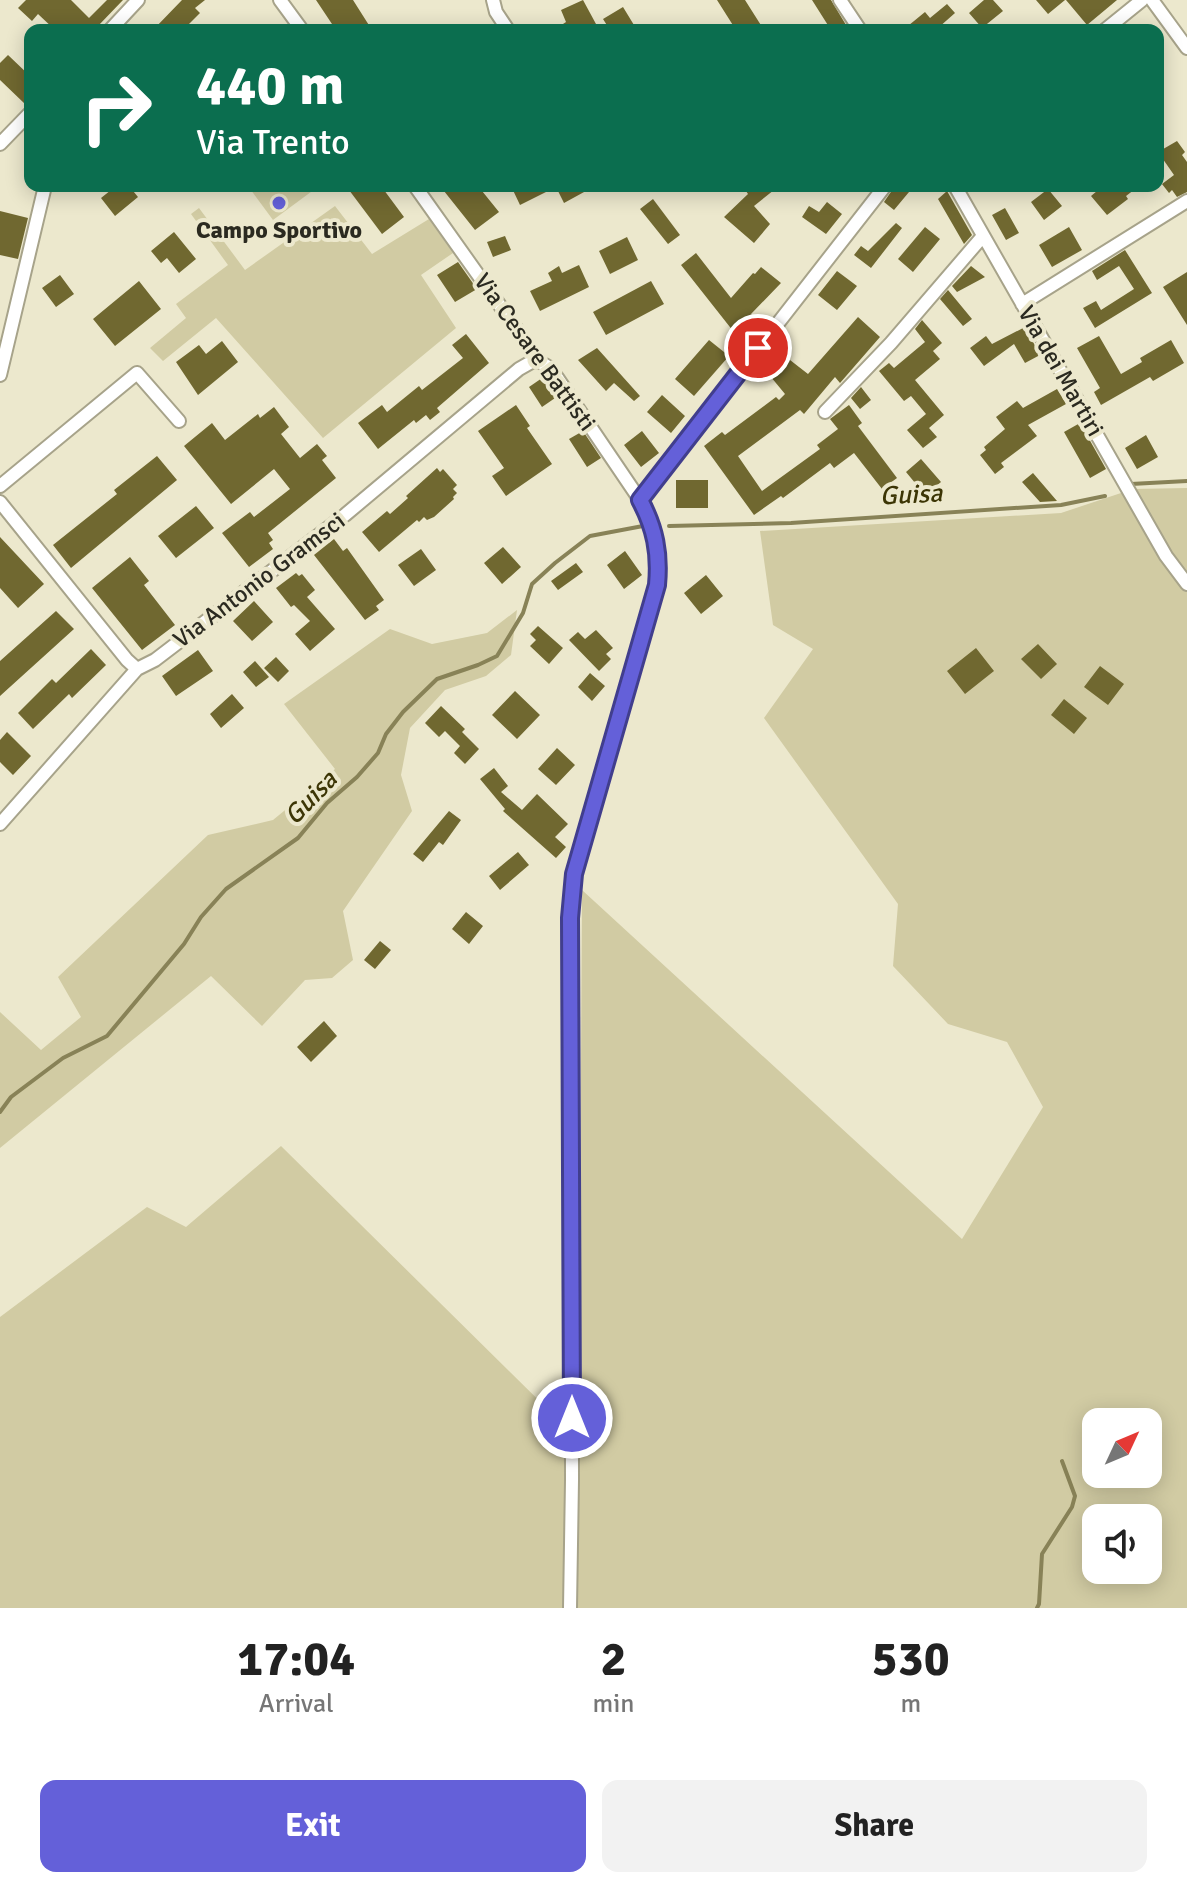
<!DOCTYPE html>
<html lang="en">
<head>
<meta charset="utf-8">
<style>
	:root { --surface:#fff; --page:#f2f2f2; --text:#222; --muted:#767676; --accent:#6460d9 }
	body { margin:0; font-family:Signika,sans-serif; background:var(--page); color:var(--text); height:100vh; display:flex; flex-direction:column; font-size:30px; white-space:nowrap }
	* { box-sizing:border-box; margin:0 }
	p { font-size:26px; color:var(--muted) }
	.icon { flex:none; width:44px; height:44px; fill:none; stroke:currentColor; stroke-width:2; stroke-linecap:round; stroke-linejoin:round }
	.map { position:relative; height:1608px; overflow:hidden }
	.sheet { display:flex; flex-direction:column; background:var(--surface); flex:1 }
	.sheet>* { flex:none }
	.hud { position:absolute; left:24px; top:24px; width:1140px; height:168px; border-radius:16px; box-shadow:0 4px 20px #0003; background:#0b6e4f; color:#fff; overflow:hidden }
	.needle { width:52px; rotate:46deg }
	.buttons { position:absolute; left:1082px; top:1408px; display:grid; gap:16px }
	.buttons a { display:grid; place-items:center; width:80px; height:80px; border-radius:16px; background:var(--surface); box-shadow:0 4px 20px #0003; font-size:40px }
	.pin { position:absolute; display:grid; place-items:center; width:68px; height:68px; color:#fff; margin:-34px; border:4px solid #fff; border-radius:50%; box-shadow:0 2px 8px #0007 }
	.me { position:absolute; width:88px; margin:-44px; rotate:0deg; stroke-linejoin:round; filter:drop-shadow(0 0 6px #0008) }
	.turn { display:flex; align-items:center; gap:28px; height:168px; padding:0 40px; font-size:36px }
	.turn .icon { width:104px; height:104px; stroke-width:2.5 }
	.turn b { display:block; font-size:56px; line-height:68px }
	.eta { display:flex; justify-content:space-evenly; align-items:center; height:136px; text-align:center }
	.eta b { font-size:48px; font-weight:800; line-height:56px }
	.primary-button { display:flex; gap:16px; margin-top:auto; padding:16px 40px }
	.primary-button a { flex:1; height:92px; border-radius:16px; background:var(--accent); color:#fff; font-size:32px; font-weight:800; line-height:92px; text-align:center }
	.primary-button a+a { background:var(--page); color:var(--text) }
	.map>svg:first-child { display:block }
	.green { fill:#d1cba3; fill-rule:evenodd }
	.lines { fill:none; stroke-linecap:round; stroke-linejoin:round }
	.stream { stroke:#888257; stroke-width:4 }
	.building { fill:#706830 }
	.minor-casing { stroke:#a7a38a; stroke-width:16 }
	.minor { stroke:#fff; stroke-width:12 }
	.route-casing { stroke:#413e8d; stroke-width:20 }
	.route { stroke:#6460d9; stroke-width:14 }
	.poi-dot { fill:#6460d9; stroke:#ece8cd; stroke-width:3 }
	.labels { text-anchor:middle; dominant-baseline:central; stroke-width:8; stroke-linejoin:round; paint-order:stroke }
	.poi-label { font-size:24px; font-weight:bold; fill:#2b2a20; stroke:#ece8cd }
	.street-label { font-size:24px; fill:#2b2a20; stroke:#ece8cd }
	.water-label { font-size:26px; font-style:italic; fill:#3c3505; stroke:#ece8cd }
</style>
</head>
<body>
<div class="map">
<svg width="1187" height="1608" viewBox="0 0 1187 1608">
	<rect width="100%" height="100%" fill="#ece8cd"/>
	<path class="green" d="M248,186h71l-46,34z
		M335,206l37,48 57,-35 24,34 -32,22 35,53 -133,110 -107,-120 -53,43 -13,-13 36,-30 -10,-14 52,-39 -37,-51 8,-6 46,62z
		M1187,488v1120h-1187v-291l147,-110 39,20 95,-81 298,294 3,-550 380,349 81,-132 -36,-65 -59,-18 -55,-58 5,-62 -134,-186 49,-69 -40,-24 -13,-94 301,-18 72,-24zM1096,1422h52v52h-52zM1096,1518h52v52h-52z
		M517,610l-6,45 -25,21 -41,14 -35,38 -9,47 11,36 -69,100 10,49 -21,18 -27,2 -43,46 -51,-50 -211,172v-136l41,38 40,-33 -23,-40 150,-142 65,-15 62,-51 -51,-65 106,-75 42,15 55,-11z"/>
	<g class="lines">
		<path class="stream" d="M1131,484l56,-3
			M669,526l122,-3 270,-18 44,-9
			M0,1112l11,-15 52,-39 44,-22 77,-92 17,-27 25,-28 72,-51 29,-35 30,-26 21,-24 8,-19 17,-22 34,-33 41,-14 19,-9 26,-43 9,-29 23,-21 35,-27 53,-10
			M1037,1608l2,-4 3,-50 30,-47 3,-11 -13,-35"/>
	</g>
	<path class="building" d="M26,0h45l18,18 18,-18h16l-25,26 3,4h-46l-17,-16 -6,7 -14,-13z
		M182,0h23l-10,8 5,5 -17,17h-30z
		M316,0h37l19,30h-36z
		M583,0l13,24 -12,6h-30l12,-8 -5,-12z
		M717,0h28l19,30h-28z
		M812,0h19l18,30h-18z
		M984,0h9l10,11 -21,17 -13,-15z
		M1036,0h29l-17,14z
		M1066,0h51l-30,25z
		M947,4l8,9 -17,15 2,2h-37l22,-18 5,6z
		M623,7l14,23h-27l-7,-11z
		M8,55l22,21v22l-5,6 -25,-24v-17z
		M1177,141l8,11 -3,3 5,7v30l-10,5 -5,-7 -3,3 -7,-9 12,-9 -16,-23z
		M116,186h13l9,11 -23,19 -14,-18z
		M355,186h26l23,31 -22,17 -33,-44z
		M440,186h38l21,26 -24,18z
		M511,186h11l3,4 9,-4h61l-31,17 -8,-16 -36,18z
		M752,186h27l-25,20 16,18 -16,19 -30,-26 24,-23 -2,-3z
		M895,186h19l-20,24 -10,-8z
		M1103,186h36l-13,10 2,3 -21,16 -16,-19z
		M1048,189l14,17 -18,14 -13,-18z
		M947,191l25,44 -8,9 -26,-45z
		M653,199l27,36 -12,9 -28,-35z
		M827,202l15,12 -16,20 -24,-17 7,-11 10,6z
		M1005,208l14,25 -13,7 -14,-25z
		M0,211l28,7 -10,41 -18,-4z
		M896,223l6,5 -31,40 -17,-13 7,-9 7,5z
		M925,227l15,12 -27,33 -15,-13z
		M1069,227l13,23 -30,17 -13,-22z
		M174,232l22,27 -17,14 -12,-15 -6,5 -10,-12z
		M505,236l6,14 -18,7 -6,-15z
		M627,237l11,23 -28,14 -11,-23z
		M1125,250l27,43 -57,35 -12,-20 13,-7 5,9 33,-21 -15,-23 -22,14 -5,-9z
		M696,253l35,45 22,-25 2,1 6,-7 20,16 -30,31 6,6 -20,16 -56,-71z
		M458,262l19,27 -22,13 -18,-27z
		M579,265l10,22 -49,24 -10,-20 22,-10 -4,-8 11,-7 3,7z
		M971,266l14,11 -28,15 -5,-6z
		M837,271l20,15 -20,24 -19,-15z
		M1187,272v53l-24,-38z
		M60,275l14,19 -18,13 -14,-19z
		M139,281l22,28 -46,37 -22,-27z
		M651,281l13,23 -58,31 -13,-23z
		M948,290l24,29 -9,7 -23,-27z
		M858,317l22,20 -40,46 -5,-6 -31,37 -4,-4 -62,46 24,35 58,-42 -3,-4 21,-16 -8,-10 19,-14 13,18 -4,3 39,52 -15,11 -28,-36 -20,15 -4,-5 -47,35 -2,-2 -27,19 -50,-69 18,-14 3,3 51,-38 3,3 6,-6 -19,-23 15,-18 27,21z
		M922,320l20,23 -9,8 7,8 -25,21 29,35 -15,13 8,9 -14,11 -16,-18 19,-16 -15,-18 -7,5 -25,-30 10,-8 5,5 31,-26 -10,-13z
		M1025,327l15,28 -15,8 -11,-19 -30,22 -14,-18 16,-12 6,8z
		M466,334l23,29 -52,45 3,4 -10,8 -4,-5 -10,8 -2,-3 -36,29 -20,-26 24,-18 5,7 32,-26 3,4 41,-32 -11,-13z
		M1099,336l22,38 21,-12 -2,-4 31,-18 13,23 -31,18 -3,-4 -49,28 -7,-13 6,-4 -23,-40z
		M709,340l20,16 -35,40 -19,-17z
		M222,341l16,21 -40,33 -22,-33 23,-17 7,9z
		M597,348l43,48 -6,5 -20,-18 -8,8 -28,-31z
		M545,376l13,20 -16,11 -13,-20z
		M861,387l10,13 -11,9 -9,-11z
		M1057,389l9,15 -38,21 9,11 -36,27 3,4 -9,7 -15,-19 6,-5 -2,-3 21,-18 -9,-12 21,-16 6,7z
		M662,395l23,21 -14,17 -24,-21z
		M516,405l14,21 -3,2 25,36 -46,32 -14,-20 12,-8 -26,-37z
		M274,407l15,20 -8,7 19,24 17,-14 10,12 -5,4 14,18 -68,55 5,7 -4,3 4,6 -24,18 -27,-34 28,-21 4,5 36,-28 -16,-20 -43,35 -47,-58 28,-23 13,17 33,-26 2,4z
		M1080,423l26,46 -16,9 -26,-46z
		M583,431l18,27 -14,9 -18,-28z
		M642,431l17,22 -18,14 -17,-22z
		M1146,435l12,22 -21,12 -12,-21z
		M157,456l20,24 -106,88 -18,-23 64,-51 -3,-4z
		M921,459l20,23 -16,13 -19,-23z
		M437,468l3,4 3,-3 14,16 -4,4 4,4 -4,4 1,2 -20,18 -7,3 -3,-3 -5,5 -2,-2 -38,32 -17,-20 25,-21 3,3 18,-16 -2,-2z
		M1033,473l24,28 -17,1 -18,-20z
		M676,480h32v28h-32z
		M196,506l18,22 -38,30 -18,-22z
		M0,537l44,47 -26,24 -18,-20z
		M334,539l9,12 4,-3 37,52 -8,6 3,4 -14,10 -51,-65z
		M503,547l18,20 -19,17 -18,-21z
		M421,549l15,21 -22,16 -16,-21z
		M625,551l17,24 -18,14 -17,-24z
		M130,557l19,24 -5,4 31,40 -33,25 -50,-62z
		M576,563l7,9 -25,18 -7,-9z
		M296,573l3,3 3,-2 13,16 -8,7 28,32 -25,22 -15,-17 15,-13 -16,-16 -3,2 -15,-19z
		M706,575l17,21 -22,18 -17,-21z
		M254,601l19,21 -21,19 -19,-20z
		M56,611l18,18 -74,67v-35z
		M538,626l25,22 -14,16 -19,-18 6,-6 -6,-6z
		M596,630l17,18 -7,6 5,5 -12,12 -30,-31 9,-8 7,7z
		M1038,644l19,20 -16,15 -20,-20z
		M976,648l18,23 -29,23 -18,-23z
		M91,649l15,16 -34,33 -3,-4 -36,35 -15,-16 34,-34 4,4z
		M198,650l15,21 -37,25 -14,-20z
		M276,657l13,14 -11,11 -14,-14z
		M255,661l14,16 -13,10 -13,-15z
		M1100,666l24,18 -16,21 -24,-18z
		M590,673l15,13 -13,15 -14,-14z
		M515,691l25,24 -23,24 -25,-24z
		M232,694l12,14 -23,20 -11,-14z
		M1064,699l23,19 -13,16 -23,-19z
		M441,706l24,23 -3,3 17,17 -14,15 -11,-11 6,-7 -15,-15 -6,6 -14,-14z
		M7,732l24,24 -18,19 -13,-13v-22z
		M557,748l18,17 -19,20 -18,-16z
		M494,768l14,18 -7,6 21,18 15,-16 31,30 -13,13 11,10 -10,11 -53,-47 2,-2 -25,-30z
		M449,811l12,9 -18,25 -4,-3 -16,20 -10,-8z
		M518,852l11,13 -29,25 -11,-14z
		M466,912l17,14 -14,18 -17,-15z
		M380,941l11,9 -16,19 -11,-9z
		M324,1021l13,15 -26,26 -14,-15z"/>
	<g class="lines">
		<g class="minor-casing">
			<path id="minor" d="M280,0l22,30
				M493,0l3,12 12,18
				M840,0l20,30
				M1152,0l35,48
				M110,30l28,-30
				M1105,30l37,-30
				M0,144l30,-31
				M415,186l125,176 10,6 8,11 82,121c15,28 20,53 17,85l-70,242 -16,65 1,588 -2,128
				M955,186l211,370 21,28
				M1022,304l165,-103
				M0,375l45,-189
				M825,412l66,-69 92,-107
				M0,486l137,-113 42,48
				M640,500l245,-314
				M0,502l127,158 10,9
				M0,824l137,-155 18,-9 190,-145 174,-146 14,-8 7,1"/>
		</g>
		<use href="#minor" class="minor"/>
	</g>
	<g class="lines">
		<g class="route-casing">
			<path id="route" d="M572,1418l-2,-500 4,-44 83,-289c3,-32 -2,-57 -17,-85l118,-152"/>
		</g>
		<use href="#route" class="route"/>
	</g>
	<circle class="poi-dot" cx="279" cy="203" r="8"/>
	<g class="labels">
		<g class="poi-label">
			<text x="279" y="230">Campo Sportivo</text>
		</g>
		<g class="street-label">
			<text transform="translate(535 352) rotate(54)">Via Cesare Battisti</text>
			<text transform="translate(1061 371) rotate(60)">Via dei Martiri</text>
			<text transform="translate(259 580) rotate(-37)">Via Antonio Gramsci</text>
		</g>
		<g class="water-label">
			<text transform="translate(911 495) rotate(-3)">Guisa</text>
			<text transform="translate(311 798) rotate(-46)">Guisa</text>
		</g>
	</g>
</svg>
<div class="buttons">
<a><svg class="needle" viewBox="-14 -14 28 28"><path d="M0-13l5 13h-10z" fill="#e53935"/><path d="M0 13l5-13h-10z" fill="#767676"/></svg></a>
<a><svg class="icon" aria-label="sound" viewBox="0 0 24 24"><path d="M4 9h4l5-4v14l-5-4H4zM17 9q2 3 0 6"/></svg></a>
</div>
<div class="pin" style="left:758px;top:348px;background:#d93025"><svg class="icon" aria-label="arrive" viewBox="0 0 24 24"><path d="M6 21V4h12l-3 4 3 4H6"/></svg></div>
<svg class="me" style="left:572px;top:1418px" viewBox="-20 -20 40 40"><circle r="17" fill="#6460d9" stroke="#fff" stroke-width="3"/><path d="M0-11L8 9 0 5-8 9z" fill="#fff"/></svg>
<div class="hud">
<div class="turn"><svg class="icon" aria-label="right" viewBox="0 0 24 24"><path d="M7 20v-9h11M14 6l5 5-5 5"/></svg><div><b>440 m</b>Via Trento</div></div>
</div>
</div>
<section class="sheet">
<div class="eta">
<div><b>17:04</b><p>Arrival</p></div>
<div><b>2</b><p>min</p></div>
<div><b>530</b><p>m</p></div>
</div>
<div class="primary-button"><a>Exit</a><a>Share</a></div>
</section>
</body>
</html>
